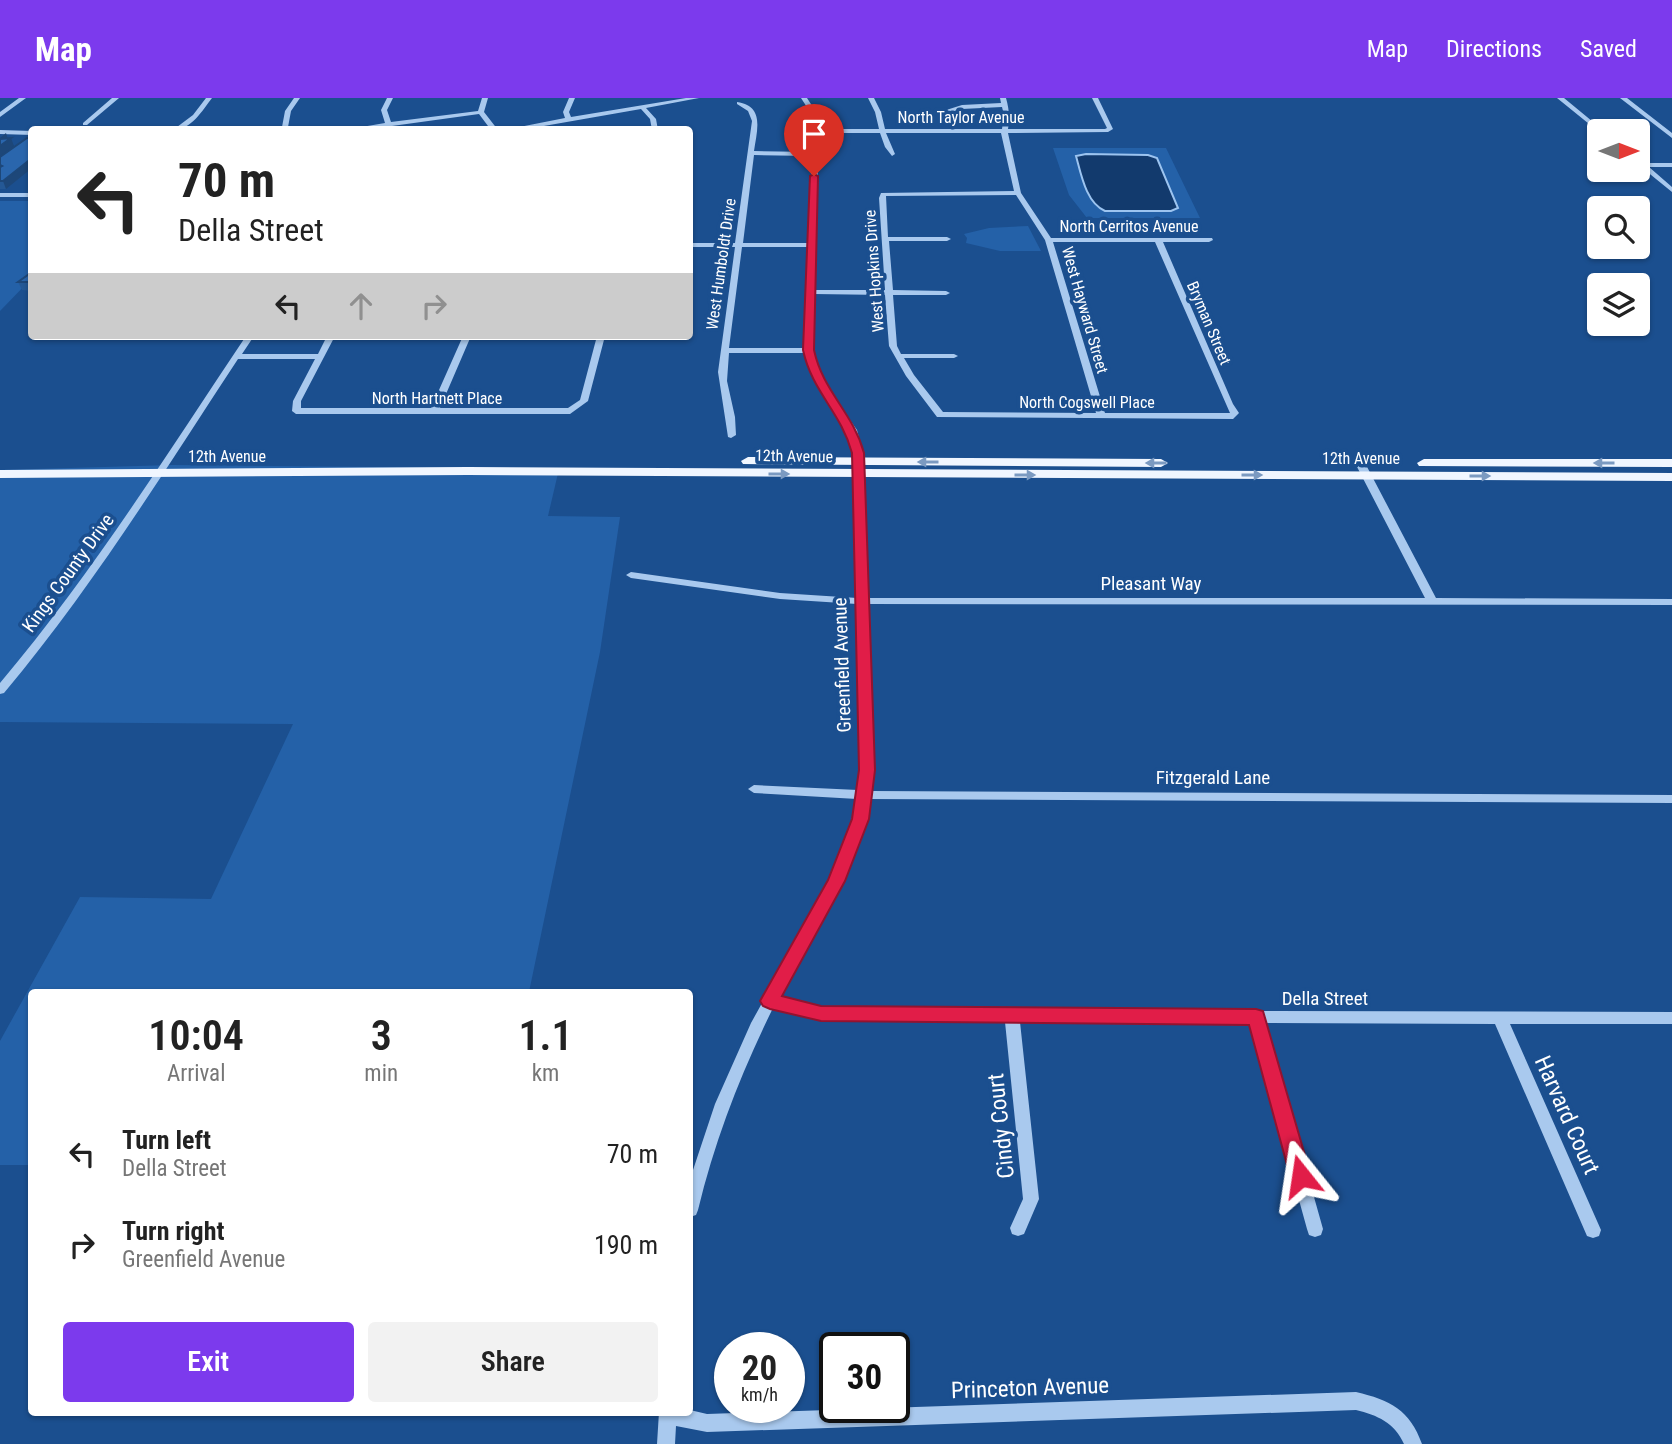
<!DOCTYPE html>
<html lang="en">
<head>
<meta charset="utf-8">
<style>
	:root { --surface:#fff; --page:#f2f2f2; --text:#222; --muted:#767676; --accent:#7c3aed }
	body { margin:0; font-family:"Roboto Condensed",sans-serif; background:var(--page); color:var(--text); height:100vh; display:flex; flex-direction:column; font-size:26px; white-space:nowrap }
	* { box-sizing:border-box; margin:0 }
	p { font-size:23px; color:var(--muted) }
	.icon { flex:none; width:38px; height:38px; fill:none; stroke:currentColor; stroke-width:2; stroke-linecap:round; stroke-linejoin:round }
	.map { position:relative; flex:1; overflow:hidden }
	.details { position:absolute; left:28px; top:891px; width:665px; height:427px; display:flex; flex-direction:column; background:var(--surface); border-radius:7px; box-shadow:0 2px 5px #0004 }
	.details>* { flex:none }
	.guide { position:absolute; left:28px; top:28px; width:665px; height:214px; border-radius:7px; box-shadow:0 2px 5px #0004; background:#fff; color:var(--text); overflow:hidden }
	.needle { width:46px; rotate:90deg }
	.controls { position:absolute; left:1587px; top:21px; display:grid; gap:14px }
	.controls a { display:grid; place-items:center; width:63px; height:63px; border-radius:7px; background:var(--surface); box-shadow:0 2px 5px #0004; font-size:35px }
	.speed { position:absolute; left:714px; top:1234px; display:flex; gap:14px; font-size:35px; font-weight:700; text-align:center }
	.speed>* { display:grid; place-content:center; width:91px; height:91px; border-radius:50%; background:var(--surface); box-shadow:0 2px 5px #0004; line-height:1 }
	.speed small { font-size:18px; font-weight:400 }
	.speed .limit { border:4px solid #111; border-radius:10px; background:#fff; color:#111 }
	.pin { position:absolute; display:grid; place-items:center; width:60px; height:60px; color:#fff; margin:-72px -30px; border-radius:50% 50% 50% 0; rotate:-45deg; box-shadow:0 0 7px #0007 }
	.pin .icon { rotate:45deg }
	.me { position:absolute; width:77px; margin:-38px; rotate:345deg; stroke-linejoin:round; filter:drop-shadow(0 0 5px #0008) }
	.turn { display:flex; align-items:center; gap:24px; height:147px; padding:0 35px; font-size:32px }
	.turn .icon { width:91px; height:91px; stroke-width:2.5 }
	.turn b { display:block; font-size:49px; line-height:60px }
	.lanes { display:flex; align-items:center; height:66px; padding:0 35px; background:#0003; justify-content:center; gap:35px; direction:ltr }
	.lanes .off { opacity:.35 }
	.eta { display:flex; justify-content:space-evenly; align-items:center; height:119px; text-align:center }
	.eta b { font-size:42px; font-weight:600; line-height:49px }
	.primary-button { display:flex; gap:14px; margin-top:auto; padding:14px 35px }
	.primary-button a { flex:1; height:80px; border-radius:7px; background:var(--accent); color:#fff; font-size:28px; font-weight:600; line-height:80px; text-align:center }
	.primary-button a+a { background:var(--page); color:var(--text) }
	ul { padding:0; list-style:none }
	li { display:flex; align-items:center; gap:21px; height:91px; padding:0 35px }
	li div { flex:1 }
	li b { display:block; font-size:26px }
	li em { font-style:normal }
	header { display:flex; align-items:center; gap:42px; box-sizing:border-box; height:98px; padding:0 35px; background:var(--accent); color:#fff }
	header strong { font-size:33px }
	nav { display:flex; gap:38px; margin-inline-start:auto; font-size:24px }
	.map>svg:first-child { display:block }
	.green { fill:#2461a8 }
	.water { fill:#123a6d; stroke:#9cc4f0; stroke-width:2 }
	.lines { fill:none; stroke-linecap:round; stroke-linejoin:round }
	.minor { fill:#a9c9ee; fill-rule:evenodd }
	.major { fill:#f0f6ff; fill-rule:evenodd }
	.wall { fill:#245895 }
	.shaded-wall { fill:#1d4779 }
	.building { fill:#2a66ad; stroke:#1d4779; stroke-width:2 }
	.oneway { fill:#7b9ac1 }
	.route { fill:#e11d48; stroke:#92132f; stroke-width:2 }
	.labels { text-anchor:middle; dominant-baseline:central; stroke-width:7; stroke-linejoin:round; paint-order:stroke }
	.far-street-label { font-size:16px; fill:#fff; stroke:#1b4f8f }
	.street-label { font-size:19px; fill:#fff; stroke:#1b4f8f }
	.near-street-label { font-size:23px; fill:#fff; stroke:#1b4f8f }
</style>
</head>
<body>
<header>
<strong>Map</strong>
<nav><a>Map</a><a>Directions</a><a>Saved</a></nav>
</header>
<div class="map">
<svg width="1672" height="1346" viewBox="0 0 1672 1346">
	<rect width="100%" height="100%" fill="#1b4f8f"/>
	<path class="green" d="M1053,50h113l34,70h-113l-18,-23z
		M0,103h32l-1,78 -31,32z
		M1028,128l13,25h-41l-34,-8 1,-5 -3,-4 25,-6z
		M172,367l387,4 -11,47 72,1 -20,135 -71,340h-497l-1,173h-31v-124l80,-144 131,2 82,-175 -293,-2v-252z"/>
	<path class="water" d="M1086,56l62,1 9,3 21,50 -7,3h-66c-19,-8 -24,-37 -29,-55z"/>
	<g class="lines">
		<path class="minor" d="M19,0h7l-26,19v-5z
			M112,0h7l-32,27h-4v-2z
			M206,0h6c-10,13 -21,32 -39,32l20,-15z
			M294,0h6l-9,13 -3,16 2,3h-6l-2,-3 3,-16z
			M387,0h6l-6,12 4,12 87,-11 4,-13h6l-4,14 14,18h-7l-12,-16 -87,12 -3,2 -45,2 41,-7 -4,-13z
			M569,0h6l-6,14 2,5 115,-19h13l-53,10 10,11 2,11h-6l-2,-11 -9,-10 -120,21h-17l61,-12 -2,-6z
			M801,0h6l11,17 1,14h60l-4,-17 -7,-14h6l7,14 4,17h117l2,-14 -2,-8 -40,2 -19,5 -3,-2 22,-7 39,-2 -1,-5h6c3,11 4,19 2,31h97l2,-1 -15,-30h6l15,31 -5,3 -100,1 13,60 30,45h161l1,2 -4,2h-46l70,162 6,9 -6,6 -296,-2 -31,-41 -17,-30 -4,-51 -71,-1 -2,56 13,35 32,45 6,23 4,145h558l-70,-135 5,-3 5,3 71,135 236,1v6l-804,-1 5,166 -3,21 802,4v8l-803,-4c-13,72 -56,135 -90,198l42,11 85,2 766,2v12h-162l91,206 -2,6 -6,2 -6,-2 -92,-212 -230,-1 58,206 -2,6 -6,2 -6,-2 -2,-6 -57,-206 -230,-1 19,177 -15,35 -6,2 -6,-2 -2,-6 13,-29 -18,-177 -184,-2 -48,-12c-32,65 -58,131 -75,202l-2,5 -6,2v-38l25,-75 36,-81 60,-108 26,-53 11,-29 9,-34 -103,-6 -6,-4 6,-4 104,5 3,-20 -4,-166 -77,-5 -149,-21 -5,-3 5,-3 149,21 77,5 -4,-145 -6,-23 -30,-45 -12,-32h-76l-2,28 8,36 1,18 -5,3 -3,-1 -10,-65 17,-125h-45v-4h45l17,-122 -4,-10 -11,-7v-2c28,4 20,28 17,49l58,1v-37zM819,35h61l5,14 7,9 3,-2 -9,-21h115l13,58 -133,2 -2,5 6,92h-71zM754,57l58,1 -4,87h-65zM1016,97l29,45 51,173 -153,-1 -29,-37 -10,-17h50l4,-2 -4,-2h-53l-4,-8 -4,-51h53l4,-2 -4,-2 -53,-1 -4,-49h58l4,-2 -4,-2h-59l-2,-41zM1053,144h102l75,171h-125zM742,149h66l-4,101h-75z
			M1557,0h7l40,33 -5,1z
			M1620,0h7l45,35v5z
			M0,32l32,1v4l-32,-1z
			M1638,61l6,4h28v4h-23l23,20v5l-32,-26z
			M0,95h32v4h-32z
			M246,238h8l-12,18h76l9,-18h8l-34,65v7h130l32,-72h8l-31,72h128l12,-8 17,-64h8l-17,65 -18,13h-274l-4,-3 1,-10 22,-42h-77c-75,114 -146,229 -234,334l-4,1v-11c92,-109 167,-229 246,-347z
			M1356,1294c34,8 54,18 66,52h-18c-9,-21 -27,-29 -48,-34l-649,22 -31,-6 -1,18h-18l2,-32h31v-2l17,4z"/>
		<path class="major" d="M748,359l413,2 7,4 -7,4 -418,-3 -2,-3z
			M1424,361h248v8l-253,-1 -2,-3z
			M468,369l1204,6v8l-1204,-6 -468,3v-8z"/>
	</g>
	<path class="wall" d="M0,59l6,32h-6z
		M32,174v19l-10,-1 -4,-8z"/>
	<path class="shaded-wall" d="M6,35l2,7 3,-2 3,8 -14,11v-19z
		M32,60v10l-26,21 -3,-8z"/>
	<path class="building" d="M11,40l-11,8v-7z
		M27,40h5v20l-29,23h-3v-14l2,-1 -2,-1v-8z
		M32,174v10h-14z"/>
	<defs><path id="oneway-solid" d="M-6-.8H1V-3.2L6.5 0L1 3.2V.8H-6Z" transform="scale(1.75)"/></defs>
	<g class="oneway">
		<use href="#oneway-solid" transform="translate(928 364) rotate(-180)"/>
		<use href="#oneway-solid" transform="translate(1156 365) rotate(-180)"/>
		<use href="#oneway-solid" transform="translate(1604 365) rotate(180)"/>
		<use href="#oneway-solid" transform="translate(779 376)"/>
		<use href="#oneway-solid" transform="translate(1025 377)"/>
		<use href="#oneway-solid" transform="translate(1252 377)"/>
		<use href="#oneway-solid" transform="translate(1480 378)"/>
	</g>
	<path class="route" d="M814,76l4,2 -4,174c9,42 39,62 50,103l11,317 -6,49 -24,62 -63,115 39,10 435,3 7,2 48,165 -3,7 -7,3 -8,-3 -3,-7 -41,-151 -428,-4 -51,-12 -7,-3 -3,-5 68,-121 24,-61 7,-49 -7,-317c-11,-41 -40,-61 -49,-103l7,-174z"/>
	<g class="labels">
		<g class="far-street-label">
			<text x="961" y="19">North Taylor Avenue</text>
			<text x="1129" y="128">North Cerritos Avenue</text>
			<text transform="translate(721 166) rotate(-82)">West Humboldt Drive</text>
			<text transform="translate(874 173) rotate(-94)">West Hopkins Drive</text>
			<text transform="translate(1085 212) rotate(74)">West Hayward Street</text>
			<text transform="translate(1209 225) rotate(67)">Bryman Street</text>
			<text x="437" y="300">North Hartnett Place</text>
			<text x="1087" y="304">North Cogswell Place</text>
			<text x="227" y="358">12th Avenue</text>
			<text transform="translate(794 358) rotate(1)">12th Avenue</text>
			<text x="1361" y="360">12th Avenue</text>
		</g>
		<g class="street-label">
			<text transform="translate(68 475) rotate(-54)">Kings County Drive</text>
			<text x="1151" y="485">Pleasant Way</text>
			<text transform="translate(842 567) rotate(-92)">Greenfield Avenue</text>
			<text x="1213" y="679">Fitzgerald Lane</text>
			<text x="1325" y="900">Della Street</text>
		</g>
		<g class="near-street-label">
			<text transform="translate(1567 1017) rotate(66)">Harvard Court</text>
			<text transform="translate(1001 1028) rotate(-96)">Cindy Court</text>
			<text transform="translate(1030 1290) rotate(-2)">Princeton Avenue</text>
		</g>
	</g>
</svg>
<div class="controls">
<a><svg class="needle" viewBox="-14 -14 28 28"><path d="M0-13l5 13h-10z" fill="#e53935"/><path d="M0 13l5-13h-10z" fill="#767676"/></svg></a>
<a><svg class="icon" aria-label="search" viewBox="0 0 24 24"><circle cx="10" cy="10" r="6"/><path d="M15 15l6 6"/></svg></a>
<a><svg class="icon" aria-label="layers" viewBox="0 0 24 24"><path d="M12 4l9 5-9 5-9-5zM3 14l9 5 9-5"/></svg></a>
</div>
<div class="speed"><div>20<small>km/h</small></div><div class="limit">30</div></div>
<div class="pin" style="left:814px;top:78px;background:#d93025"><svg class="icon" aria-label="arrive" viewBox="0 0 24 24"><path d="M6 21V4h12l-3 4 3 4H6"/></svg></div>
<svg class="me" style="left:1301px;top:1078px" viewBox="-20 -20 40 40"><path d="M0-17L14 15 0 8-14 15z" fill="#e11d48" stroke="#fff" stroke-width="4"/></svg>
<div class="guide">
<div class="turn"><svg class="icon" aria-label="left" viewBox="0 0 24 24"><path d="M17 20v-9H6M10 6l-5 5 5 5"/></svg><div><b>70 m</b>Della Street</div></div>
<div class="lanes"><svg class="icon" aria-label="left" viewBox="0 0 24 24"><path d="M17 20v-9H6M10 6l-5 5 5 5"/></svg><svg class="icon off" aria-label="ahead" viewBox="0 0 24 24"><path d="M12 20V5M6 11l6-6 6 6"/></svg><svg class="icon off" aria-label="right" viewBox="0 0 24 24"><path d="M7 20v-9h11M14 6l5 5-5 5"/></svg></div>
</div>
<section class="details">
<div class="eta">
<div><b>10:04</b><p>Arrival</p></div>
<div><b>3</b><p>min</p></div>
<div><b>1.1</b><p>km</p></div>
</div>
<ul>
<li><svg class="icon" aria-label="left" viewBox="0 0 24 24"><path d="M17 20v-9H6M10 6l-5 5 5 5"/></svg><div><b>Turn left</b><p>Della Street</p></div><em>70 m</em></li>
<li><svg class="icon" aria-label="right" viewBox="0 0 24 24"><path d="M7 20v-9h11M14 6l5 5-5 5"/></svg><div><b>Turn right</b><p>Greenfield Avenue</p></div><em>190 m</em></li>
</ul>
<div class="primary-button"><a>Exit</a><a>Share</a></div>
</section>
</div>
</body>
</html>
